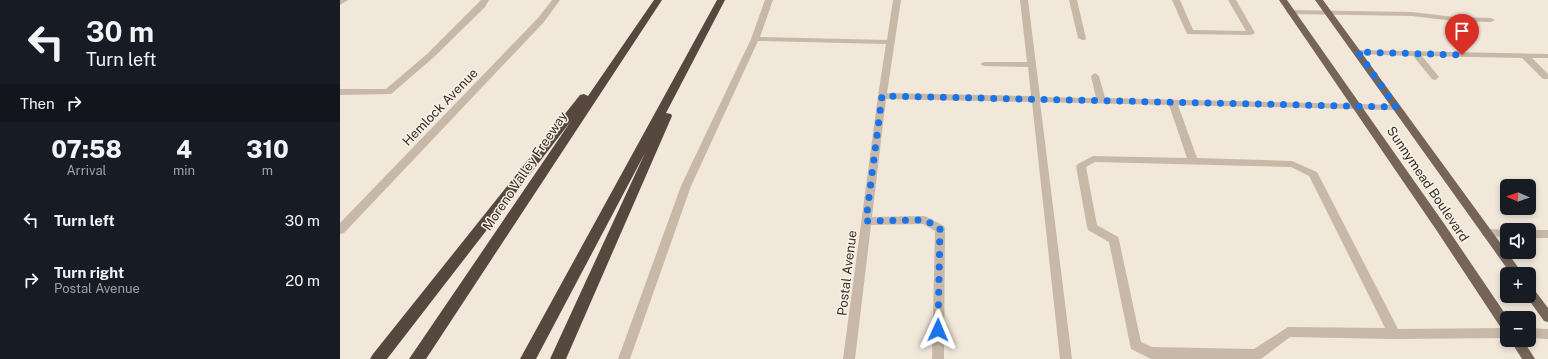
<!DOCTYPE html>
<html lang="en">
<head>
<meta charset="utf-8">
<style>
	:root { --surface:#171b24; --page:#242831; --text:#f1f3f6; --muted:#9ea1a6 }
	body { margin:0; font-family:"Public Sans",sans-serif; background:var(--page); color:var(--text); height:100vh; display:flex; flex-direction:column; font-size:15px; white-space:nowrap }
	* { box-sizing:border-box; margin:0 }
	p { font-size:13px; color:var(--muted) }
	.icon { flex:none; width:22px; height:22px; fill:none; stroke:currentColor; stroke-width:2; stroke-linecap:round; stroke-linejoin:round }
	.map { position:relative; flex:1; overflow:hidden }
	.drawer { display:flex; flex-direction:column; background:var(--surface); width:340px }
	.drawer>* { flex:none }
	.top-card { background:#171b24; color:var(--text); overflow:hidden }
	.needle { width:26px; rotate:272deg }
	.tools { position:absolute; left:1160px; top:179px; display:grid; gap:8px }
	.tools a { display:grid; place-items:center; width:36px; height:36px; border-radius:6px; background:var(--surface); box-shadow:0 2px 6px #0003; font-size:20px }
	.pin { position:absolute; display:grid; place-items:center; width:34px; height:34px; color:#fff; margin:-41px -17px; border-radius:50% 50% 50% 0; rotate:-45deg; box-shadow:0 0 4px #0007 }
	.pin .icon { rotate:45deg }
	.me { position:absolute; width:44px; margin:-22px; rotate:1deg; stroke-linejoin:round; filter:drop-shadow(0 0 3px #0008) }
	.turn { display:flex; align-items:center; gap:14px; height:84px; padding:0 20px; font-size:18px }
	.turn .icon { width:52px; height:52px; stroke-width:2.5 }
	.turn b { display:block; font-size:28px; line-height:34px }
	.then { display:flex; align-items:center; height:38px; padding:0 20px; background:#0003; gap:8px; font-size:15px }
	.eta { display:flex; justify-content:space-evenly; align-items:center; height:68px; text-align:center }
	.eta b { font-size:24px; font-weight:800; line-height:28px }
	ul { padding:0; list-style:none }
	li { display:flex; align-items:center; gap:12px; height:60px; padding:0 20px }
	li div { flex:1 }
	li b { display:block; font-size:15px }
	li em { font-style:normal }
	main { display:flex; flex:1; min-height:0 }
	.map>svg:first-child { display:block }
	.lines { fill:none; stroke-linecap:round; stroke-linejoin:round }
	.minor { fill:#c8b8a7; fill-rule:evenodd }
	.major { fill:#766459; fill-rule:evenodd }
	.highway { fill:#56473f; fill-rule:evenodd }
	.route { stroke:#1a73e8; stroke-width:7; stroke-dasharray:0 12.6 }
	.labels { text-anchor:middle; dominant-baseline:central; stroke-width:3; stroke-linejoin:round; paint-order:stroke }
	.street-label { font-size:13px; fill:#352c27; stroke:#f9f1e6 }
</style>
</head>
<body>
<main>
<section class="drawer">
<div class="top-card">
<div class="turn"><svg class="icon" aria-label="left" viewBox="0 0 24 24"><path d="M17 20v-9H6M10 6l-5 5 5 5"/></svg><div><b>30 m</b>Turn left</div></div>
<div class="then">Then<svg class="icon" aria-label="right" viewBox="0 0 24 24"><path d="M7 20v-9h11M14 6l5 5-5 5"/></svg></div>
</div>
<div class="eta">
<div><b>07:58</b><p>Arrival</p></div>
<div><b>4</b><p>min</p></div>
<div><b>310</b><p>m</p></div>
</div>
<ul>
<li><svg class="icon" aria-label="left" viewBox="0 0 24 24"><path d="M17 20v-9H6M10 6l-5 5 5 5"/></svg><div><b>Turn left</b></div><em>30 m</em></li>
<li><svg class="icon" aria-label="right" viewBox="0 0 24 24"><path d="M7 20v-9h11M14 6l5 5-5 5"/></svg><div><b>Turn right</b><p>Postal Avenue</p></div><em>20 m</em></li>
</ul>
</section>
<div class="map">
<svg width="1208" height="359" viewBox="0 0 1208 359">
	<rect width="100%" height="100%" fill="#f1e8da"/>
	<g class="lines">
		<path class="minor" d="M0,0h8l-8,5z
			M141,0h8l-4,7 -52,51 -42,36 -51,1v-6h46l41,-35z
			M212,0h8l-16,22 -200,211 -4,1v-11l198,-205z
			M425,0h8l-13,37 127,3 6,-40h8l-14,93 144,3 -3,-29 -44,-1 -4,-2 4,-2h43l-7,-62h8l12,97 56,1 -5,-22 4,-3 4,3 6,22 294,7 1,2 -1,2 -3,1 -218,-5 19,53 95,3 25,11 81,157 109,-1v10l-113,1 -104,-2 -29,22h-110l-20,-10 -22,-107 -21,-12 -1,-3 -11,-61 2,-2 15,-8 94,2 -18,-53 -129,-3 32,257h-12l-28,-257 -146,-3 -14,118 53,-1 19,10 1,3 -1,130h-12l3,-128 -12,-7 -52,1 -16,134h-12l35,-263 8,-52 -128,-3 -67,145 -61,173h-12l63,-173 70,-147zM755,162l196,5 18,9 76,152 -97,-1 -34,22 -102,-2 -11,-5 -22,-102 -1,-3 -21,-12 -11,-58z
			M729,0h8l9,38 -1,2h-3l-4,-2z
			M832,0h8l13,30 53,1 -18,-31h8l19,33 -4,2 -64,-1z
			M947,10l125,2 42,5 37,1 4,2 -4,2 -37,-1 -42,-5 -122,-2 -4,-2z
			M1015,50l193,4v4h-16l16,16v5h-5l-21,-21 -100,-2 17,21 -4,3 -3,-1 -19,-23 -55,-2 -4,-2z
			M1147,229l24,1h-4v7l-24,-1 -1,-3 1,-3z
			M1189,230h19v8h-19z
			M1189,328l19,1v10l-19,-1z"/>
		<path class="major" d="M939,0h8l158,225 63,93 -1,14 -4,-1 -66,-100z
			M975,0h8l200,274h-12z
			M1189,286l4,2 15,20v14l-4,-1 -18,-25h3z
			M1170,340h13l12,19h-13z"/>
		<path class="highway" d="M314,0h8l-236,359h-17l162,-238 -184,238h-17l3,-5 207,-259 4,-1 4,2z
			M377,0h8l-59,113 5,1 1,2 -106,243h-16l95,-206 -109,206h-16z"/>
	</g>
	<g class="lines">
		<path class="route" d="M598,330l2,-102 -15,-8 -59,1 16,-125 514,11 -38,-55 104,3"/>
	</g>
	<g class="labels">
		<g class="street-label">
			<text transform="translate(100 107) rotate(-46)">Hemlock Avenue</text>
			<text transform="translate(185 171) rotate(-56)">Moreno Valley Freeway</text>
			<text transform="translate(1088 184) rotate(56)">Sunnymead Boulevard</text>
			<text transform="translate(507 273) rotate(-83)">Postal Avenue</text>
		</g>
	</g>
</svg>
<div class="tools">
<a><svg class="needle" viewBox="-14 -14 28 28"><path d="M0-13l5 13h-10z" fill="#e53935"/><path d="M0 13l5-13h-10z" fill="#9ea1a6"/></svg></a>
<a><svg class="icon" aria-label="sound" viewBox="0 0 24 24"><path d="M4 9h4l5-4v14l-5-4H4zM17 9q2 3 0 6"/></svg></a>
<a>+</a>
<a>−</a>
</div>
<div class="pin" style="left:1122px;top:55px;background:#d93025"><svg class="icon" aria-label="arrive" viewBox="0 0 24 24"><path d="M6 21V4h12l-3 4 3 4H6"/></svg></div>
<svg class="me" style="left:598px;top:330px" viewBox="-20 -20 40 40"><path d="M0-17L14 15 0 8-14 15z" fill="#1a73e8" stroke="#fff" stroke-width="4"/></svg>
</div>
</main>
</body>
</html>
